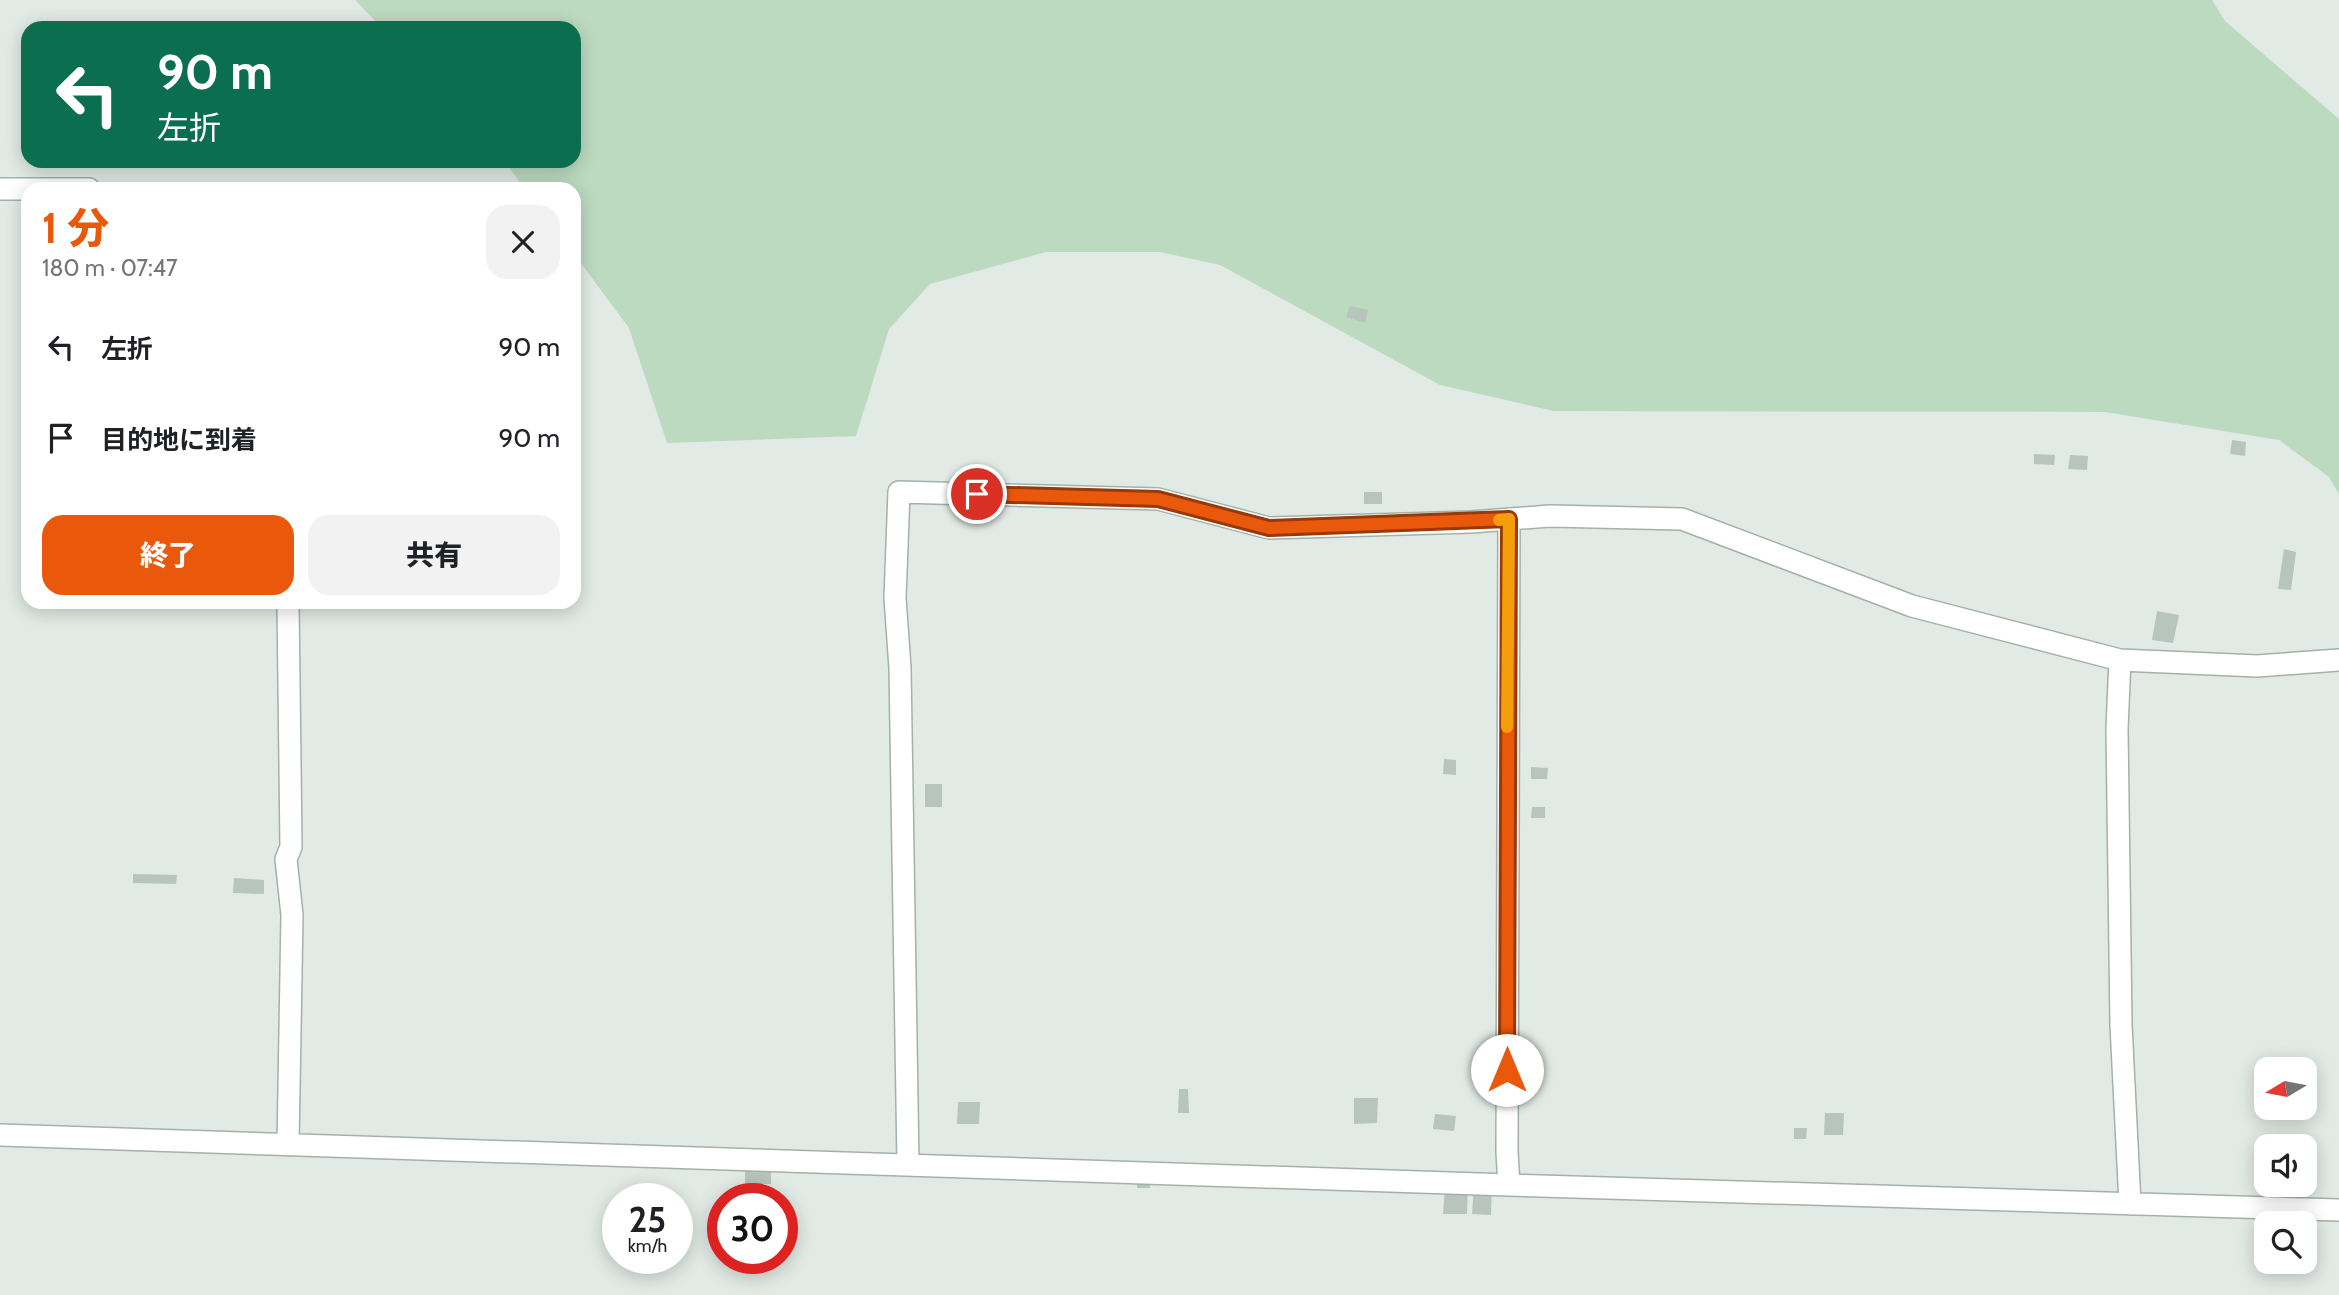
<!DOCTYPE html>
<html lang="ja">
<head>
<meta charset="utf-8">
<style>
	:root { --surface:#fff; --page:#f2f2f2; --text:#202124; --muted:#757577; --accent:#ea580c }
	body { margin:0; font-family:Cabin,"Noto Sans JP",sans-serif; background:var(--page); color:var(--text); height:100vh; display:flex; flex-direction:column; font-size:26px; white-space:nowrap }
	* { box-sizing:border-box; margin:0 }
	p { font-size:23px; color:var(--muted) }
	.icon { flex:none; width:38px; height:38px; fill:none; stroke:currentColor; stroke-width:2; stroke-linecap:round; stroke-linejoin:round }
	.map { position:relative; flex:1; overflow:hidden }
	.details { position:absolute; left:21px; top:182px; width:560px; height:427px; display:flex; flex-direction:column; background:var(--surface); border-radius:21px; box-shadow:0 4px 18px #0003 }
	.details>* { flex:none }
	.guide { position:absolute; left:21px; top:21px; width:560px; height:147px; border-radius:21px; box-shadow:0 4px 18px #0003; background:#0b6e4f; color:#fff; overflow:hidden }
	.needle { width:46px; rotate:260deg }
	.tools { position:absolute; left:2254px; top:1057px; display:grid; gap:14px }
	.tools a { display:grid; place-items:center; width:63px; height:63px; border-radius:14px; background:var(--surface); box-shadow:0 4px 18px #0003; font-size:35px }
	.speed { position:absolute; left:602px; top:1183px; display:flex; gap:14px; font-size:35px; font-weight:700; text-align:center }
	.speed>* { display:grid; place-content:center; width:91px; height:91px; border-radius:50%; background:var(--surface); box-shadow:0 4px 18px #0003; line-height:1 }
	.speed small { font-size:18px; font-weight:400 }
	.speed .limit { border:10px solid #d22; background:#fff; color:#111 }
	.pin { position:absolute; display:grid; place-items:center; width:60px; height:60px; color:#fff; margin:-30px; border:4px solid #fff; border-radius:50%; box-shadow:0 2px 7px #0007 }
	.me { position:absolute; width:77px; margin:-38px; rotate:0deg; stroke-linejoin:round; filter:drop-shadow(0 0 5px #0008) }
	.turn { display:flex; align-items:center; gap:24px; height:147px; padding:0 21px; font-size:32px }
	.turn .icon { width:91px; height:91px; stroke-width:2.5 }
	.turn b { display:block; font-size:49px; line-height:60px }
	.round { display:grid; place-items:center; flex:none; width:74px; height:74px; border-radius:21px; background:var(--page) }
	.headline { display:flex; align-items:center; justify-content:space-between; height:119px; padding:0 21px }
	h1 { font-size:42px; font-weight:800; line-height:52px; color:var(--accent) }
	.cta { display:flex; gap:14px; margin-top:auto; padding:14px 21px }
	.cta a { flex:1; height:80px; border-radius:21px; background:var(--accent); color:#fff; font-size:28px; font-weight:800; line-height:80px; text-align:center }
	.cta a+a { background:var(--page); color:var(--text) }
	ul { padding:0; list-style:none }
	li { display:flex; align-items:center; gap:21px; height:91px; padding:0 21px }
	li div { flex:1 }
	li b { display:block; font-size:26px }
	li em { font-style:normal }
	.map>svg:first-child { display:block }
	.green { fill:#bcdac0 }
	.building { fill:#b7c5be }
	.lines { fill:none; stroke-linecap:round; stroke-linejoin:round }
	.minor-casing { stroke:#a4b1ab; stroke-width:24 }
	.minor { stroke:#fff; stroke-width:21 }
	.route-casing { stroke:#983908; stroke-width:18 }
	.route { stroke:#ea580c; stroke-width:12 }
	.slow { stroke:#f59e0b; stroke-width:12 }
</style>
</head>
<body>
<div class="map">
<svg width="2339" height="1295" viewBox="0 0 2339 1295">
	<rect width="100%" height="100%" fill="#e1eae5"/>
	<path class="green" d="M355,0h1857l13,21 114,98v375l-10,-17 -50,-37 -174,-28 -551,-1 -114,-26 -220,-120 -60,-13h-114l-116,32 -41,45 -33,107 -189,7 -38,-115 -55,-74v-65h-49l-21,-28h70v-133h-192z"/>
	<path class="building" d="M1350,306l18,4 -3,13 -19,-6z
		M2232,440l14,2 -1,14 -15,-2z
		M2034,454l21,1 -1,10 -20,-1z
		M2070,455l18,1 -1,14 -19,-1z
		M1364,492h18v12h-18z
		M2284,549l12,3 -5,38 -13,-1z
		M2157,611l22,4 -6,28 -21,-3z
		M1444,759l12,1v15l-13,-1z
		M1531,767l17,1 -1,11h-16z
		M925,784h17v23h-17z
		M1532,807h13v11h-14z
		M133,874l44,1 -1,9 -43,-1z
		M234,878l30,2v14l-31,-1z
		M1179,1089h9l1,24h-11z
		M1354,1098h24l-1,25 -23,1z
		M958,1102h22l-1,22h-22z
		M1825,1113h19l-1,22h-19z
		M1435,1114l21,2 -2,15 -21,-2z
		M1794,1128h13l-1,11h-12z
		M745,1171l26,1v12h-26z
		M1137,1179h12l1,9h-13z
		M1445,1186h23l-1,28h-24z
		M1474,1186l18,1 -1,28 -19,-1z"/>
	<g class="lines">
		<g class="minor-casing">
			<path id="minor" d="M0,189h89
				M1509,519l-2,633 2,33
				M2120,660l-3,68 4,297 9,179
				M0,1135l1509,50 830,25
				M288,1145l4,-230 -6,-56 5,-12 -3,-245
				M908,1164l-8,-496 -5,-70 4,-106 259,7 111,29 202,-6 79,-6 132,3 230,87 208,54 137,6 82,-6"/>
		</g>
		<use href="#minor" class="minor"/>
	</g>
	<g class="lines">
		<g class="route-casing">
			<path id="route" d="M977,494l181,5 111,29 240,-9 -2,551"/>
		</g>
		<use href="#route" class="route"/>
		<path class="slow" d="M1499,520l10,-1 -2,208"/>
	</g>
</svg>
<div class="tools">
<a><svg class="needle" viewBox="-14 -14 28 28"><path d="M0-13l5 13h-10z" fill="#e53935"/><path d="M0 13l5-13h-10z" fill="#757577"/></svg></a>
<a><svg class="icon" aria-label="sound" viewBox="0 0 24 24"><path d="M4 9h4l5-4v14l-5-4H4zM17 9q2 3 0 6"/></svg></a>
<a><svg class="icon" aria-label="search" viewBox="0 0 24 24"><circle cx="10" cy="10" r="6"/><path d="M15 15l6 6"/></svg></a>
</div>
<div class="speed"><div>25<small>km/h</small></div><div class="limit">30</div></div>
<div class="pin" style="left:977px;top:494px;background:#d93025"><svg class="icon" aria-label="arrive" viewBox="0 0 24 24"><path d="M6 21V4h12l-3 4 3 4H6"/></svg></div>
<svg class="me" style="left:1507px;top:1070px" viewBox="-20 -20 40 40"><circle r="19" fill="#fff"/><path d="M0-13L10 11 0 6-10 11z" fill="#ea580c"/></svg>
<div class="guide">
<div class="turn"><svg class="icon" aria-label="left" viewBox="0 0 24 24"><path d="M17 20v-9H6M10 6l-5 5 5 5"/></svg><div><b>90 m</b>左折</div></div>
</div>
<section class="details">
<div class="headline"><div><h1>1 分</h1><p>180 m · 07:47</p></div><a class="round"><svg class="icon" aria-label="close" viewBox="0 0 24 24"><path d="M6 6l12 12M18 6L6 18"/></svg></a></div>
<ul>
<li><svg class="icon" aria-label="left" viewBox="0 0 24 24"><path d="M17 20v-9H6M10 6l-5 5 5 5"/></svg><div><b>左折</b></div><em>90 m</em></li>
<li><svg class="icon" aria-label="arrive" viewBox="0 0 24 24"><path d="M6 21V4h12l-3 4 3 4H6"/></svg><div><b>目的地に到着</b></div><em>90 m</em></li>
</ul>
<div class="cta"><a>終了</a><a>共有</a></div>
</section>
</div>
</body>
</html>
